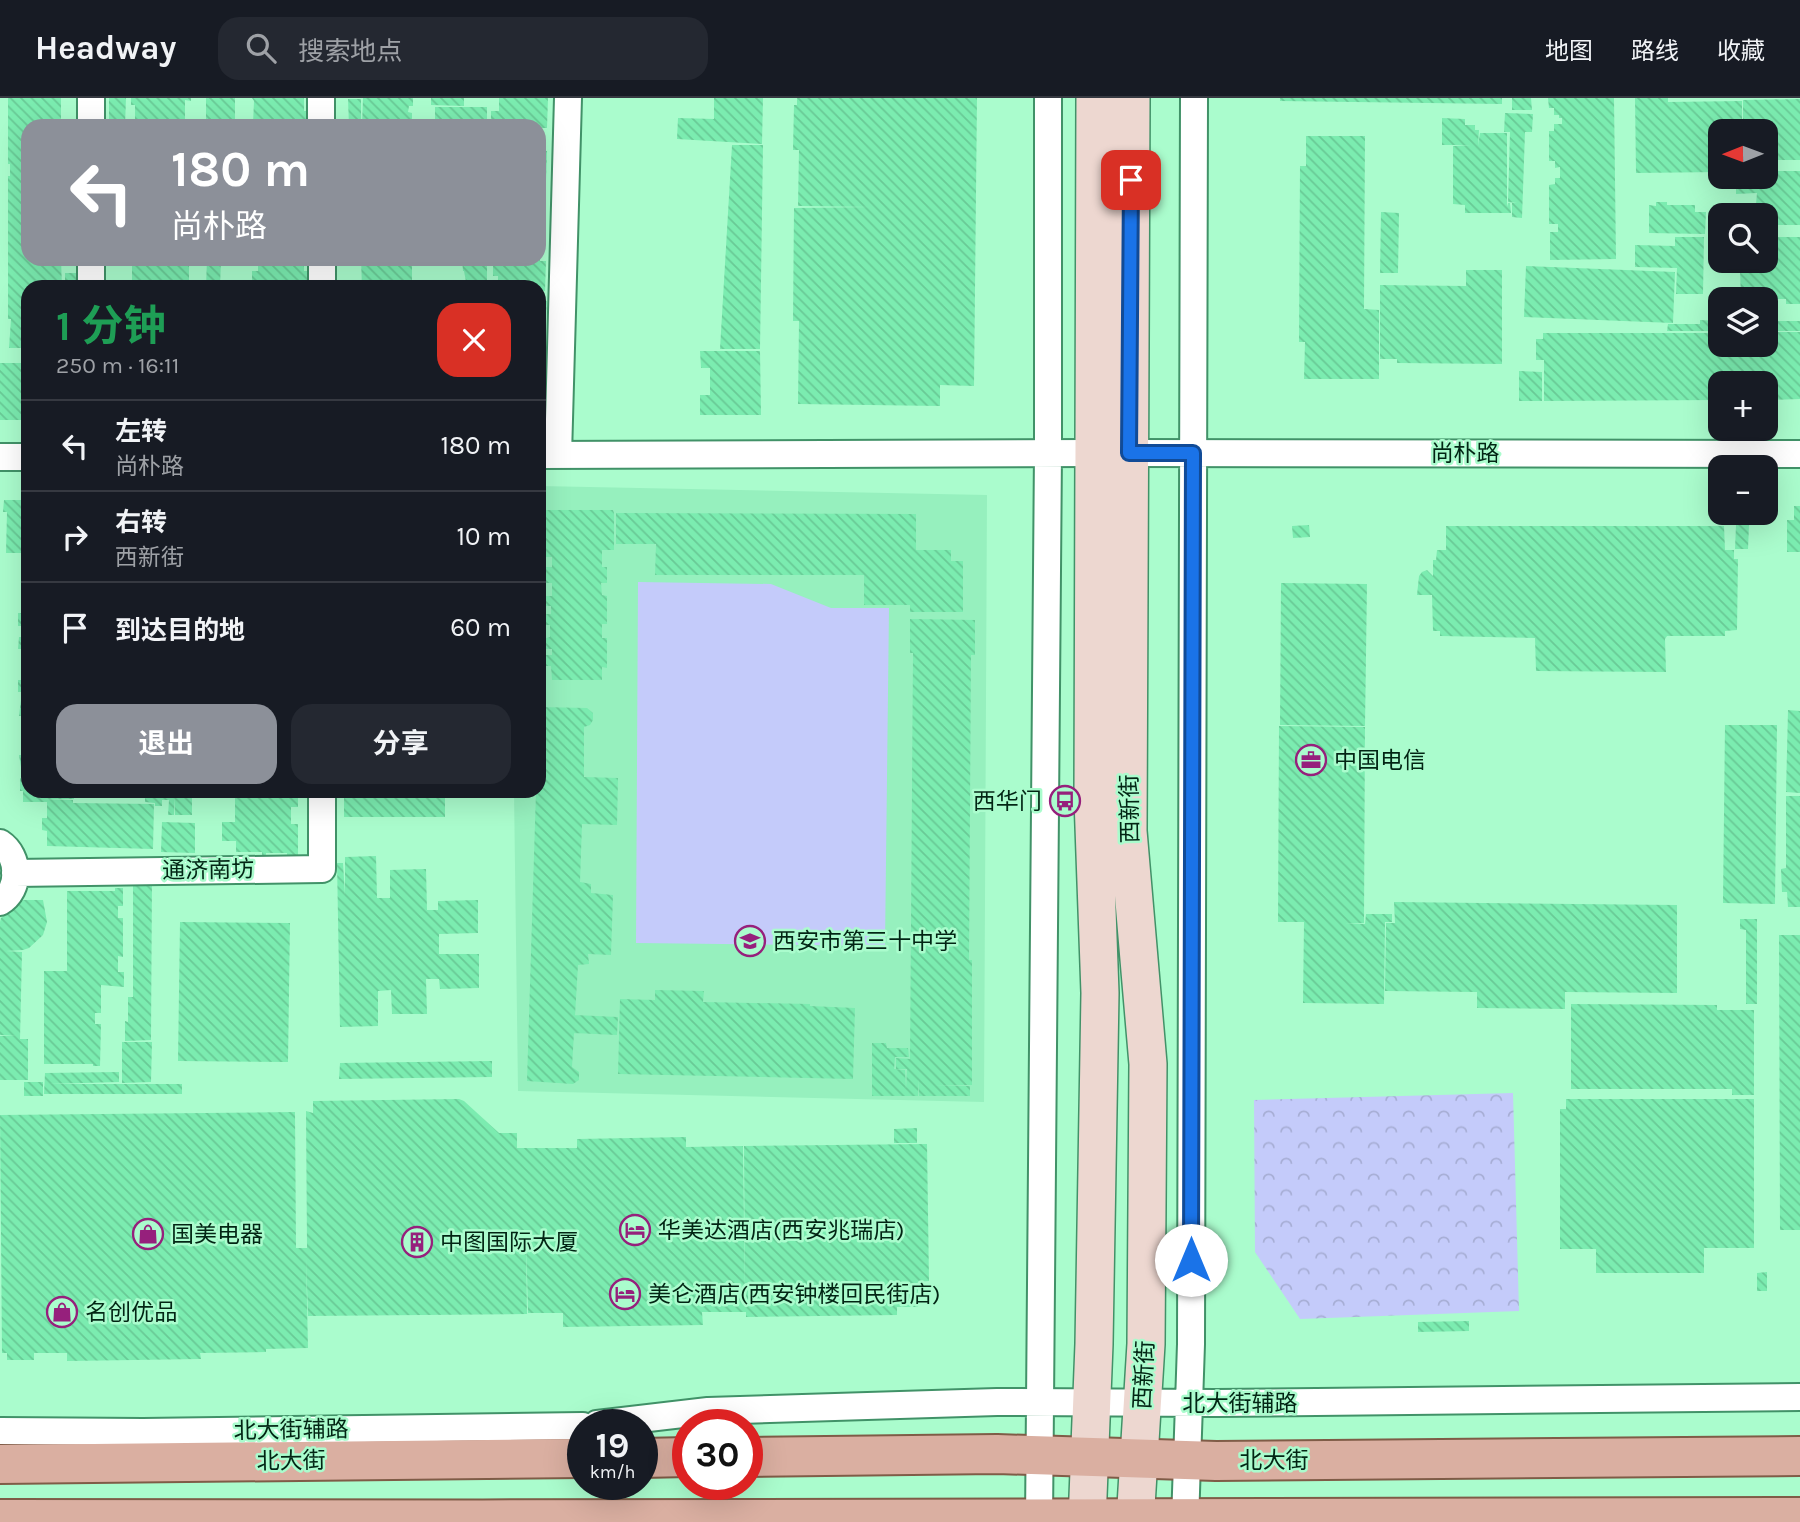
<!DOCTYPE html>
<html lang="zh">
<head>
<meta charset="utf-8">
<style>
	:root { --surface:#171b24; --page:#242831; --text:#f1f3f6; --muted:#9ea1a6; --line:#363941; --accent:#8c9099 }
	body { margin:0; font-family:Karla,"Noto Sans SC",sans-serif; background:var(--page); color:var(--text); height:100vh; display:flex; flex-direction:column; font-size:26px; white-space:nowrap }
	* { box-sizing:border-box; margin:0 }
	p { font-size:23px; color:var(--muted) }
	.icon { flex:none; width:38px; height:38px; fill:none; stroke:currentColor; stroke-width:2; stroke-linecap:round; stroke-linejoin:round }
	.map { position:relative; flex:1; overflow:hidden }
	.panel { position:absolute; left:21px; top:182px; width:525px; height:518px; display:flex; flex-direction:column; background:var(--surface); border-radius:21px; box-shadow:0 7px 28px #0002 }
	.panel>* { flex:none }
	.top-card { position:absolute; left:21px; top:21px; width:525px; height:147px; border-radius:21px; box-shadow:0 7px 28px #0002; background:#8c9099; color:#fff; overflow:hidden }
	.needle { width:46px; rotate:269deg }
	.fabs { position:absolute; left:1708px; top:21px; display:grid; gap:14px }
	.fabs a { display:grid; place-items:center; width:70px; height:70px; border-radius:14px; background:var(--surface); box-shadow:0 7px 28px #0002; font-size:35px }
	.speed { position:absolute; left:567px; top:1311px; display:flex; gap:14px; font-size:35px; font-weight:700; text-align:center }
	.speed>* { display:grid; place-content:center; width:91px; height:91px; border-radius:50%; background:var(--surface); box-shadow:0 7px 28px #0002; line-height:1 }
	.speed small { font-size:18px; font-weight:400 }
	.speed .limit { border:10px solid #d22; background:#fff; color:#111 }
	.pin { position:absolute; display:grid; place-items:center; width:60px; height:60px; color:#fff; margin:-30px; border-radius:14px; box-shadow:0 4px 10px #0006 }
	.me { position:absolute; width:77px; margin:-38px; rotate:0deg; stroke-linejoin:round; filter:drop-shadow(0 0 5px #0008) }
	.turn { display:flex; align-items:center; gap:24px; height:147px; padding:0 35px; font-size:32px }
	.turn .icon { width:91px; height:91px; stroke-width:2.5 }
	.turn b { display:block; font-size:49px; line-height:60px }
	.round { display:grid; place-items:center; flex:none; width:74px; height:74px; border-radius:21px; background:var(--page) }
	.overview { display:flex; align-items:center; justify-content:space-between; height:119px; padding:0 35px }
	h1 { font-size:42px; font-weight:700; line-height:52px; color:#1e9e55 }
	.button { display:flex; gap:14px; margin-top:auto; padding:14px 35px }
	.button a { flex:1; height:80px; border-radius:21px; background:var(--accent); color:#fff; font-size:28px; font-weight:700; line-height:80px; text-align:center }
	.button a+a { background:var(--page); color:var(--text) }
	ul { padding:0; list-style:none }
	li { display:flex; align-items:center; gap:21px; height:91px; padding:0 35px; border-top:2px solid var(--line) }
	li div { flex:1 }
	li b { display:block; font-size:26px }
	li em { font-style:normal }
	header { display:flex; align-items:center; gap:42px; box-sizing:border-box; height:98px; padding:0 35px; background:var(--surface); border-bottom:2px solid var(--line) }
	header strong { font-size:33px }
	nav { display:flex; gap:38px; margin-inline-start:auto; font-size:24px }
	.search { width:490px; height:63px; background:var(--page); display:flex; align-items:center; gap:18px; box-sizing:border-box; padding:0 24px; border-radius:21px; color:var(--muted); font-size:26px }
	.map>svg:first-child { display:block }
	.built { fill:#96f0be }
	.forest { fill:url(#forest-crowns) }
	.garden { fill:#c4cbfa }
	.building { fill:url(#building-back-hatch) }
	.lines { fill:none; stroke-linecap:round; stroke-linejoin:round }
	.street-casing { stroke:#419268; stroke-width:30 }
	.secondary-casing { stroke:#419268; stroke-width:40 }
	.primary-casing { stroke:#7f5c47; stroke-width:42 }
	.street { stroke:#fff; stroke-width:26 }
	.secondary { stroke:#edd7d0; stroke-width:37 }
	.primary { stroke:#daafa1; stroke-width:38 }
	.route-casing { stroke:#114b97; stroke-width:18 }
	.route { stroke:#1a73e8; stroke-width:12 }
	.labels { text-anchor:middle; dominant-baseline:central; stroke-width:5; stroke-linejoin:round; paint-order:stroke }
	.street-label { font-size:23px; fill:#022514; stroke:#aafccd }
	.poi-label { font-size:23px; fill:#022514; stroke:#aafccd; text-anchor:start }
</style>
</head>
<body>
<header>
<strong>Headway</strong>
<div class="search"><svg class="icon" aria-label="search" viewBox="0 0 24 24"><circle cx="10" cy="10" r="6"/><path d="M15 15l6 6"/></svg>搜索地点</div>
<nav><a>地图</a><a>路线</a><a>收藏</a></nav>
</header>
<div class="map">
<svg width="1800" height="1424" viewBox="0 0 1800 1424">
	<defs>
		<pattern id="forest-crowns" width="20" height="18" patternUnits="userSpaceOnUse" patternTransform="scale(1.75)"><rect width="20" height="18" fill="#c4cbfa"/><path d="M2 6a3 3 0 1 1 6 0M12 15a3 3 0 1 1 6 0" fill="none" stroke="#a7aed5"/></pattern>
		<pattern id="building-back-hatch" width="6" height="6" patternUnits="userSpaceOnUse" patternTransform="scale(1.75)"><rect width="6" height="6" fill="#7becb0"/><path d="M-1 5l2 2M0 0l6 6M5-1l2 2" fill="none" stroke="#69ca96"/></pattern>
	</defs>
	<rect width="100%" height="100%" fill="#aafccd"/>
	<path class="built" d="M539,388l448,9 -3,607 -466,-11 -4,-300h25z"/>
	<path class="forest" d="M1513,995l6,218 -219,8 -45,-67 -1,-152z"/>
	<path class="garden" d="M638,484l133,2 60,24h58l-4,338 -249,-3z"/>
	<path class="building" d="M8,0h53v28h-33v133h33l1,28h-34v68h-5v-7h-14l2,-29h-3v-143h2v-12h-2z
		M109,0h17l-1,28h-16z
		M131,0h60v3l-6,-1v23h5v3l-55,-1v-20h-4z
		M206,0h29v28h-29z
		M252,0h52v13h5l1,13 -51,2v-2h-6l1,-23z
		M363,0h50v8h-4l-1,6 4,1v13h-50z
		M431,0h33v8l-33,-1z
		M499,0h49l-1,30h-8v-2h-48v-15h8z
		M714,0h49l-1,46 -85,-5 1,-21 36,1z
		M797,0h180l-3,288 -34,-1v21l-142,-2 1,-83h-6l1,-113 76,-1 -72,-1 1,-56h-6l1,-45h3z
		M1280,0h222v6l-222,-3z
		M1512,0h19l1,12h-20z
		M1548,0h66l2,161 -66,1v-28h8v-8h-9v-39l6,-1v-6h5v-11l-5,1v-7h-6v-30h5v-7h8v-6h-3v-3h-5v-7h-5z
		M1635,0h33v4l74,-1v27h-15v3h-7v41l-84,1z
		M348,1h13v27h-12z
		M1800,1v61h-26l-1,11h27v54h-26v12h26v67h-14v-5h-12v5h-8v-5h-25l-1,-29h17v-9h9v-46h-33v-11h23l1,-11 -21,1v-17h30v-46h-9v-3h-14v-28z
		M435,9h52v19h-52z
		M1505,15l28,1 -1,18h-7l-3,86 -10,-1v-14h5l-9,-1 2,-70h-6z
		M1442,20l23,1v6h10v5h4l-1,16 2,-13h27v74l1,-4h2l1,10h-46v-8l-12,-1v-58l18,-1h-29z
		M1306,38h59l-1,173 15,1v69h-75l1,-37h-6l1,-176h6z
		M732,47h31l-3,204h-40z
		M539,53h8l-1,30 -7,-1z
		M1656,104h11v3h28v7h11l-1,22 -56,-1v-28l7,1z
		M539,113h7l-1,28 -6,-1z
		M1381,114l18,1 -1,60h-18z
		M1675,139h29l-1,57h-27l1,-26 -42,-1v-22l40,1z
		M132,161h57v28h-57z
		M207,161h14l-1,28h-14z
		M258,161h46v12h5v16l-57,-1v-15h6z
		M361,161h51v25h-4v3h-46z
		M462,161h25v28h-20l-3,-16h-1z
		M498,161h42v2h6l-1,30h-6v-4h-41v-11h-5v-13h5z
		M1526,168l149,6 -2,51 -149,-6z
		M1466,172h36v94l-105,-1v-4h-17v-74l86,1z
		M65,175h12l1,14h-13z
		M539,203h8l-1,18h-7z
		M1700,222l20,1v10h-53l1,-7h32z
		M1766,223h34v10h-34z
		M1766,234h34v67l-34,1v-17h-46v17l-176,1v-41h-8v-21h7v-6h177v12h46z
		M700,253h60l1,64h-61v-20h10v-27h-9z
		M0,265h28v57h-28z
		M1519,273l23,1v29h-23z
		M4,402h24v53h-22l1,-41h-4z
		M1794,408h6v46h-13v-32h7z
		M539,412h74l1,3v37h-12v17h5v16h-6l1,12 5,1v28h-5v14h5v30l-5,-1v13h-50l-1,-14h-5v-11h6v-6h-6v-11l4,-1v-12h-4v-11h5v-8h-5v-10h6v-13h-6v-16h6v-10h-11z
		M616,415l300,1v36h35v11h12v51h-53v-7h-46v-30h-209l1,-31h-40z
		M1309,427l1,12 -17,1 -1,-12z
		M1736,427h13l-1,24h-13z
		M1446,428h278l1,24h9v9h4l-1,71 -12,1v5h-58l-2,3 1,33 -130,-1 -1,-33 -95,-2v-5h-7l-1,-36h-15l2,-19 3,-4 5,-2 6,6v-16h3l1,-10h9z
		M1281,485l86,1 -2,142 -85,-1z
		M24,503h4v190h46v8l-31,1h30v3l81,1 -1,45 -106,-3v-15l-5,-1v-12h5v-16h-24v-11h-3v-13l3,1 -4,-24h5v-39h-5l3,-24h-4v-12h6v-31h-6l1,-12h3l1,-11h-5v-13h6z
		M910,521l65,1v35h-4l-2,305h3v125h-38l36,1v10h-51l-1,-17v17h-46v-53h14l1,5h21l1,9h-14l-1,12 11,1 1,19 1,-20h-11v-11l14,1 3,-406h-3z
		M539,609l48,1 6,5v7l-3,5 -6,2v50l34,1 -1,47 -35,-1 -2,58 11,2v9l22,2 -2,60 -23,-1 1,10 -11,1 -6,102 7,5v8l-6,4 -46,-3 9,-290h3z
		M1788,612l12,1v82l-14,-1z
		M1725,627h52l-2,179 -52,-1z
		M1279,628l86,1 -1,196h-19l20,1 1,-10h26v8h-7l-1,82 -81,-1 1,-81h-26z
		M145,693h47v24h-17v-18l-1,18h-6l1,-15h-7v6h-7v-3l-10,-1z
		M235,693h63v16h-7v17h7v32h-11v-3h-21v3h-4v-4h-26v-11h-14v-19h13z
		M344,693h101v26h-101z
		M1786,698h14v111h-12l-1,-15h-5l-1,-23 5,-1z
		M162,724l33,1v30l-34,-1z
		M376,758l1,42h13v-28l36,-1 1,41h11v-9l40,-1v33l-39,1v20h40v34l-39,1 -1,-10h-13l1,35h-35l-1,-24 -13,1v35l-38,1 -3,-164h6l2,32v-38z
		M133,781h19l-1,161 -26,1v-20l3,1v-25h5z
		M115,790h8v18h-5v12h5v39l-5,-1v16h6v15l-23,-2v28h-6v11h6l-1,42h-7v-2h-49v-93h23v-80h48z
		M23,802h20l4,22 -4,13 -14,13 -6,2 -17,1 16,1 -2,87h8v41h-28v-44h16l-16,-1v-113l1,-4z
		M1394,804l283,3v88l-112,-1v17l-88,-1v-16l-92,-1 1,-68h9z
		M1740,821h17v85h-11v-74l-6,-1z
		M180,824l110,1 -2,139 -110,-1z
		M1779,837h21v295h-20z
		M655,892l49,1 -1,11 107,2v2l45,2 -2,71 -235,-5 2,-75 35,1z
		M1571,906l146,1v5h37v85h-22v-6h-161z
		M575,917l43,2 -1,18 -43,-2z
		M122,944h30l-1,40 -29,1z
		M492,963v16l-153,2 1,-16z
		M119,974v10l-70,2h133v10h-138l1,-21z
		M24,984h19v14h-19z
		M459,1001l5,2 35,32h18v15h60v-9l109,-2v10l57,-1 2,155 -1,-155 183,-2 2,137 -11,1v25h-21v8l-151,2v-5h-44l1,13 -140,2v-14h-35l-2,-76 1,77 -219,2 -2,-59 2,91 -42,1v3l-66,1 1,6 -134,2v-8h-33v7h-27v-7h-5l-2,-238 295,-3 1,136h11l-1,-137 7,2v-12z
		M1566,1001h188v149h-50v25h-108v-24h-36v-140h6z
		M917,1030v15h-23v-14z
		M1767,1174v19h-10v-18z
		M1469,1223v10l-51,1v-10z"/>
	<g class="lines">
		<g class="street-casing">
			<path id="street" d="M91,0v28
				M321,0v28
				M91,161v28
				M322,161v28
				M1129,355l671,1
				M539,357l556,-2
				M558,357l10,-357
				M0,359h28
				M0,745c20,13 21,47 0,59
				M15,775l307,-4v-78
				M597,1326l111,-13 289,-9 219,1 584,-6
				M0,1333l143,1 440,-6
				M1039,1424l9,-1070v-354
				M1185,1424l6,-178 3,-1246"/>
		</g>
		<g class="secondary-casing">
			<path id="secondary" d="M1131,0l-3,733 20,233 -2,280 -11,178
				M1087,1424l7,-178 6,-351 -7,-194 2,-701"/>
		</g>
		<g class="primary-casing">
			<path id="primary" d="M747,1359l250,-3 219,7 584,-5
				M642,1360l46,-1
				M0,1366l583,-6
				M0,1421c600,1 1200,0 1800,-2"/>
		</g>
		<use href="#street" class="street"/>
		<use href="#secondary" class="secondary"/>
		<use href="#primary" class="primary"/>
	</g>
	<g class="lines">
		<g class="route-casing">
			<path id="route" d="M1131,82l-2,273h64l-2,807"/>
		</g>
		<use href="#route" class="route"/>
	</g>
	<defs>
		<g id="office-ring" transform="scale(1.575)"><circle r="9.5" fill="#aafccd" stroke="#96207c" stroke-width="1.5"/><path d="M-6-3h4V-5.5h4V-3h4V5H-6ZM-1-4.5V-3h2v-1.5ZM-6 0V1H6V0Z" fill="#96207c"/></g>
		<g id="bus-ring" transform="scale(1.575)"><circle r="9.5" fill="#aafccd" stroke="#96207c" stroke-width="1.5"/><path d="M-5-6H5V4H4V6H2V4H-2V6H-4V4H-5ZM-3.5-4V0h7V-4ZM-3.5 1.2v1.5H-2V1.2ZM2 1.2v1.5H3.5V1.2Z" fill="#96207c"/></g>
		<g id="school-ring" transform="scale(1.575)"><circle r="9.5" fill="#aafccd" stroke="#96207c" stroke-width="1.5"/><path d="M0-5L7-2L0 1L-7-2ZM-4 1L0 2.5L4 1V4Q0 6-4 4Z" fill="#96207c"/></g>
		<g id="hotel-ring" transform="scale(1.575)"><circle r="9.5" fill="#aafccd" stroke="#96207c" stroke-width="1.5"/><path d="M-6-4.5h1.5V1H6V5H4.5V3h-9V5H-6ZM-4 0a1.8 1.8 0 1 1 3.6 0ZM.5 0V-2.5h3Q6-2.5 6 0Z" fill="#96207c"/></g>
		<g id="shop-ring" transform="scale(1.575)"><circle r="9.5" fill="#aafccd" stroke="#96207c" stroke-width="1.5"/><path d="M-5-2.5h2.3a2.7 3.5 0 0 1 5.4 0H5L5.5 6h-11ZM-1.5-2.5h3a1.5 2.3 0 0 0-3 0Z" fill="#96207c"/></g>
		<g id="building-ring" transform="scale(1.575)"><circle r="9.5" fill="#aafccd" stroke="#96207c" stroke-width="1.5"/><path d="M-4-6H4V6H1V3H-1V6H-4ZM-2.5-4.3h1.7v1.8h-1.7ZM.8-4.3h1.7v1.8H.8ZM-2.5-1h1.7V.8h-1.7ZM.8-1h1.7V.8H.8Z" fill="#96207c"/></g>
	</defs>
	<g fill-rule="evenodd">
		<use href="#office-ring" x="1311" y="662"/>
		<use href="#bus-ring" x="1065" y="703"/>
		<use href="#school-ring" x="750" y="843"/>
		<use href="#hotel-ring" x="635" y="1132"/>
		<use href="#shop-ring" x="148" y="1136"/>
		<use href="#building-ring" x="417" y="1144"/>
		<use href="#hotel-ring" x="625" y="1196"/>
		<use href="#shop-ring" x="62" y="1214"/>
	</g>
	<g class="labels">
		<g class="street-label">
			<text x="1465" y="355">尚朴路</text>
			<text transform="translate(1130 711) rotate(-91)">西新街</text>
			<text transform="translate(208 772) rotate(-1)">通济南坊</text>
			<text transform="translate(1144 1277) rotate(-87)">西新街</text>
			<text x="1240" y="1305">北大街辅路</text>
			<text transform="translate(291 1332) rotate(-1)">北大街辅路</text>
			<text x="1274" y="1362">北大街</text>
			<text transform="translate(291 1363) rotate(-1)">北大街</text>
		</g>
		<g class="poi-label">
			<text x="1334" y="662">中国电信</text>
			<text x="1042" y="703" text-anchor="end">西华门</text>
			<text x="773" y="843">西安市第三十中学</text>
			<text x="658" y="1132">华美达酒店(西安兆瑞店)</text>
			<text x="171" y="1136">国美电器</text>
			<text x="440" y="1144">中图国际大厦</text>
			<text x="648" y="1196">美仑酒店(西安钟楼回民街店)</text>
			<text x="85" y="1214">名创优品</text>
		</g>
	</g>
</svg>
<div class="fabs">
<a><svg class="needle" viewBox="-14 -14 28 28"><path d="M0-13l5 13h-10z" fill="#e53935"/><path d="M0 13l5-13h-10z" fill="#9ea1a6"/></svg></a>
<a><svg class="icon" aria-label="search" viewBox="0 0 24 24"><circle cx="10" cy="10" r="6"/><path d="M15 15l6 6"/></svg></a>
<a><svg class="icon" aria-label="layers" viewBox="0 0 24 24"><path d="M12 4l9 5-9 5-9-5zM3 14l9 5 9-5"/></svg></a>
<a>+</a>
<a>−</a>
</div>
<div class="speed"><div>19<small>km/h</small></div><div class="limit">30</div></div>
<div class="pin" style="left:1131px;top:82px;background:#d93025"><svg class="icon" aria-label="arrive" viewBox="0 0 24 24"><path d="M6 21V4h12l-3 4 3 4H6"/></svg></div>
<svg class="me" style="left:1191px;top:1162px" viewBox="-20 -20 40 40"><circle r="19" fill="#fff"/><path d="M0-13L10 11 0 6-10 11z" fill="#1a73e8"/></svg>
<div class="top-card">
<div class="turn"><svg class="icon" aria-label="left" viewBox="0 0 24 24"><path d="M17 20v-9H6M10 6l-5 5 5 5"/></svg><div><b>180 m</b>尚朴路</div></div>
</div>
<section class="panel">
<div class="overview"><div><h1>1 分钟</h1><p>250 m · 16:11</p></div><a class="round" style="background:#d93025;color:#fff"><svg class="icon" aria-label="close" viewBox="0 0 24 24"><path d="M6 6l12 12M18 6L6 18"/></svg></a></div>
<ul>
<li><svg class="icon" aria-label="left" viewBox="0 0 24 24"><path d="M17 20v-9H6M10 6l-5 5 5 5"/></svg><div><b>左转</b><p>尚朴路</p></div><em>180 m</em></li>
<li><svg class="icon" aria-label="right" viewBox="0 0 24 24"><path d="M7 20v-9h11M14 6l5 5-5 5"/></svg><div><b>右转</b><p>西新街</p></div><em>10 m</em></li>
<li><svg class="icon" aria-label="arrive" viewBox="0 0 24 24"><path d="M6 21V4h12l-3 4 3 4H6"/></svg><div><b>到达目的地</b></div><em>60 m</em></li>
</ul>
<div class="button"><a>退出</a><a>分享</a></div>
</section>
</div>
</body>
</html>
